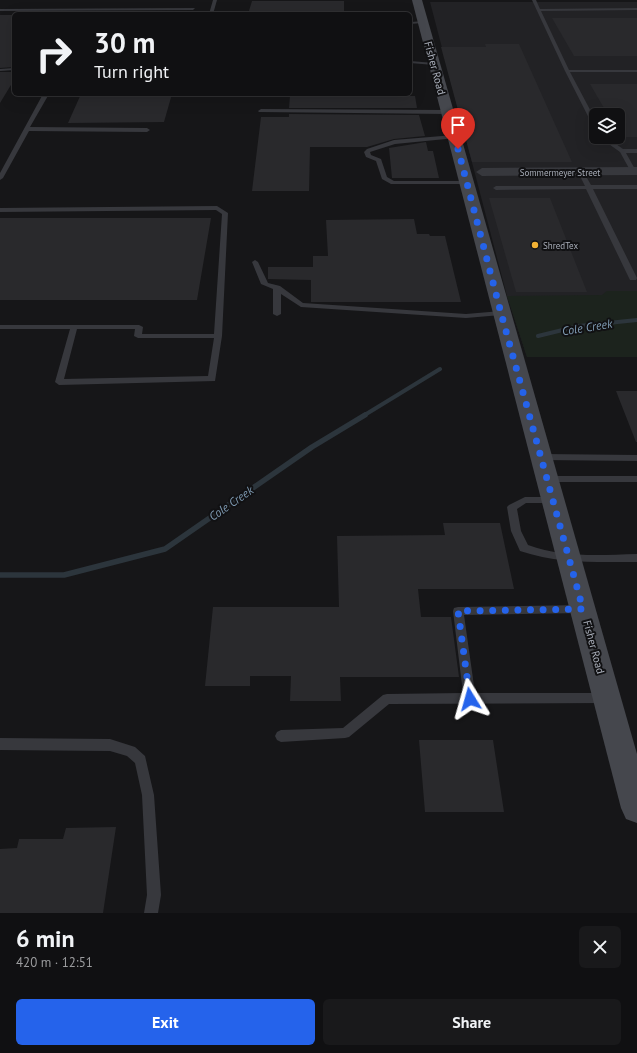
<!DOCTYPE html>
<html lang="en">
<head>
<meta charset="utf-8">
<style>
	:root { --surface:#101012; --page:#19191b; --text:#f1f3f6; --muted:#9c9d9f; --line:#303032; --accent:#2563eb }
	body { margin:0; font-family:"PT Sans",sans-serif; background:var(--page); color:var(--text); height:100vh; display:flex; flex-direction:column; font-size:15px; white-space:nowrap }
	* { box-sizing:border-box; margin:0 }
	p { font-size:13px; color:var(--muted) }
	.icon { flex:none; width:22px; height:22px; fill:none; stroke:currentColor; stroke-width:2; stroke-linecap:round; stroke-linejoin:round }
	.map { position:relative; height:913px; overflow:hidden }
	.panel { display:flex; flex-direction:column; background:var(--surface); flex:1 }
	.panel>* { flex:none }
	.banner { position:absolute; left:12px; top:12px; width:400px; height:84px; border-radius:6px; box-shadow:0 4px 16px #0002,0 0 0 1px var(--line); background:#101012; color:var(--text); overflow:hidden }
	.buttons { position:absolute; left:589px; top:108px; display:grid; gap:8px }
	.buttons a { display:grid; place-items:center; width:36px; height:36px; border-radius:6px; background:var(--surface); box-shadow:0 4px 16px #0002,0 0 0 1px var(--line); font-size:20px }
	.pin { position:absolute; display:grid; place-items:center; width:34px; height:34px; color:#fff; margin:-41px -17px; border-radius:50% 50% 50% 0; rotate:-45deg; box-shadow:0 0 4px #0007 }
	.pin .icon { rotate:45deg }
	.me { position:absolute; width:44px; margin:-22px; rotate:352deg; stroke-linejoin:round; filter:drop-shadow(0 0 3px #0008) }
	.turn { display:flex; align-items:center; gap:14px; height:84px; padding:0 16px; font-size:18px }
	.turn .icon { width:52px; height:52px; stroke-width:2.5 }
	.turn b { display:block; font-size:28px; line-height:34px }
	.round { display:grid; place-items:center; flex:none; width:42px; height:42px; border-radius:6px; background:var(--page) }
	.head { display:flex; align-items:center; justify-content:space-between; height:68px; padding:0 16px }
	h1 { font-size:24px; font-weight:700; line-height:30px }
	.primary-button { display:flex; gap:8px; margin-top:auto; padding:8px 16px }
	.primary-button a { flex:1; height:46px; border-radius:6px; background:var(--accent); color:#fff; font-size:16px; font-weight:700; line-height:46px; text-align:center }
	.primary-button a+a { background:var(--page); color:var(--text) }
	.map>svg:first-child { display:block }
	.built { fill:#222225; fill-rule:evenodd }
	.green { fill:#1c231d }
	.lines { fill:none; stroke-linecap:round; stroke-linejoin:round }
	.stream-far1 { stroke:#2c353c; stroke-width:4 }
	.stream { stroke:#2c353c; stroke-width:5.5 }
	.building { fill:#29292c }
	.lane { fill:#37383d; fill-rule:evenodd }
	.street { fill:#37383d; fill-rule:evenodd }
	.secondary { fill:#45474d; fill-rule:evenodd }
	.route { stroke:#2563eb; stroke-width:7; stroke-dasharray:0 12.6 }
	.poi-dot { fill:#f2b134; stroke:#111113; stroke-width:1.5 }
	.labels { text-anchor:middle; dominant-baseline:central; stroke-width:4; stroke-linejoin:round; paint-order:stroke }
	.far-street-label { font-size:9px; fill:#a8adb8; stroke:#111113 }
	.far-poi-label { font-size:9px; fill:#a8adb8; stroke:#111113; text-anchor:start }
	.street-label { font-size:11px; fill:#a8adb8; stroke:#111113 }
	.water-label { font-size:12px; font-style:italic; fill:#7f9bb3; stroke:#111113 }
</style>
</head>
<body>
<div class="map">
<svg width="637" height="913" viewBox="0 0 637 913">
	<rect width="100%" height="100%" fill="#161618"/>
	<path class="built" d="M430,2h207v355h-110l-20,-61zM596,115h22v22h-22z"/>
	<path class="green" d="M607,291h30v66h-110l-20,-61 95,-1z"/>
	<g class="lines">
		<path class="stream-far1" d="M538,336l41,-10 58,-6
			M363,416l77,-47"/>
		<path class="stream" d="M0,575h64l101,-26 147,-102 53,-32"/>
	</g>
	<path class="building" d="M252,1h92v13h-96z
		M0,15h14v52l-14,1z
		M552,18h85v38h-63z
		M485,44h34l53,118h-100l-31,-115h45z
		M0,72h14v8l-14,23z
		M590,84h47v53h-19v-22h-10z
		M81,94h91l-8,28 -96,1z
		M290,96h125l2,12h-128z
		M289,114l130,1 6,21 -31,3 -27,8h-57l-1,44h-57l9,-74h28z
		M426,142l2,9h5l6,27h-47l-3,-30z
		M489,198h61l37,94h-71z
		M0,218h211l-14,82h-197z
		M414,219l3,15h12l1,2h15l16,66h-150v-22l-43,-1v-12h45v-11h15l-2,-36z
		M616,391h21v51h-1z
		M443,523h57l14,66h-96l3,28h30l8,60h-119l1,24h-51l1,-25h-41v10h-45l8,-79h126l-2,-71 108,-1z
		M419,740h74l11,72h-79z
		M116,827l-13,86h-103v-64l17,-1 2,-9h44l3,-11z"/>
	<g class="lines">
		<path class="lane" d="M213,0h4l-4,14h-4z
			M532,0h4l4,9 97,-1v2l-96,1 28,59h68v2h-67l26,49v7l-3,-2 -28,-55z
			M195,8l-2,2 -193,1v-2z
			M425,21l-2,2 -13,1v-2z
			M410,61l24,2 2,1 -2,1 -24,-2z
			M14,68v2l-14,1v-2z
			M43,94h6l-19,33 117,1 3,2 -3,2 -118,-1 -26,47 -3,2v-7z
			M261,109l187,1 3,2 -3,2 -189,-2 -1,-1z
			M454,135l3,2 -1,1 -61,6 -25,8 1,3 10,4 6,18 7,4h73l2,1v2h-78l-9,-5 -6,-18 -10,-4 -2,-5 3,-3 27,-9z
			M599,137h7l17,12h14v4h-11l10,18 -1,1h-4l-11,-20z
			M579,171h4l8,14h46v4h-44l44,89 -1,2h-6l-1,-2 -43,-89 -90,1 -3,-2 3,-2h89l-7,-14z
			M217,206l11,7 -6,123 -7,45 -156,4 -4,-3 15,-53h-70v-4h139l4,2 -1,7h72l8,-120 -6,-4 -216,2v-4zM77,329h58l-1,7 4,2h76l-6,38 -144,3z
			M255,260l3,2 10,21 12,3 23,17 163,11 35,-3 4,2 -4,2 -35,3 -165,-11 -20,-13v20l-4,2 -4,-2v-25l-12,-5 -9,-22z
			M543,454l94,1v6l-94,-1 -5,-3z
			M548,476h89v6h-89l-5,-3z
			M525,497h29l3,1 2,2 -2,2 -3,1h-28l-9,6 4,22 7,14c35,13 72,10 109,9v8c-40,0 -78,2 -117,-11l-9,-20 -4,-24 2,-2z
			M582,605l4,1 1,3 -1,3 -4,1 -118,2 11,78h128l4,1 2,4 -2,4 -4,1 -214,1 -40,33 -4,1 -64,4 -4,-2 -2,-4 2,-4 4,-2 62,-2 40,-33 4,-1 76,-1 -10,-82 1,-3 4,-1z
			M0,738l110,1 25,8 10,9 9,39 7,100 -3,18h-14l3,-18 -5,-100 -7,-32 -8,-7 -17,-5 -110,-1z"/>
		<path class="street" d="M637,167v8l-155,1 -6,-4 6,-4z"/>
		<path class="secondary" d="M412,0h10l215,754v69l-11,-4 -5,-11z"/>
	</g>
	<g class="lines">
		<path class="route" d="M458,149l43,164 82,296 -125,2 12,88"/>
	</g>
	<circle class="poi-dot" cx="535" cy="245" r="4"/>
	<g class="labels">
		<g class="far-street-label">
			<text x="560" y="172">Sommermeyer Street</text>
		</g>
		<g class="far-poi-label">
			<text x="543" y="245">ShredTex</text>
		</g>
		<g class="street-label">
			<text transform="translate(435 68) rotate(75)">Fisher Road</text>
			<text transform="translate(594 647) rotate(75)">Fisher Road</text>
		</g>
		<g class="water-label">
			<text transform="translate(587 327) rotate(-9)">Cole Creek</text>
			<text transform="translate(231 503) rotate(-35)">Cole Creek</text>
		</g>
	</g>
</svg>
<div class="buttons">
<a><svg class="icon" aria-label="layers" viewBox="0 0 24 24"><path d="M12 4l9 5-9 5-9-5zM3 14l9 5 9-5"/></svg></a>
</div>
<div class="pin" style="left:458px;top:149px;background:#d93025"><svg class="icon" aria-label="arrive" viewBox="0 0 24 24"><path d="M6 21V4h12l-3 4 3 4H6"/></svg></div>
<svg class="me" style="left:470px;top:699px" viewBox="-20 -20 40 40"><path d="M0-17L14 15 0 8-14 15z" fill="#2563eb" stroke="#fff" stroke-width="4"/></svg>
<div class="banner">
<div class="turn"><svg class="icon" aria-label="right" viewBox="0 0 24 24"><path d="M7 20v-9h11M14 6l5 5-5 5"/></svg><div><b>30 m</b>Turn right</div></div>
</div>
</div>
<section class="panel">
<div class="head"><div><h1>6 min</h1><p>420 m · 12:51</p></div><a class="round"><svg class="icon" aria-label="close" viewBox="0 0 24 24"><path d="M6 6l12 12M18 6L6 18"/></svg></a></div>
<div class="primary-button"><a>Exit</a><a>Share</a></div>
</section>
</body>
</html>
